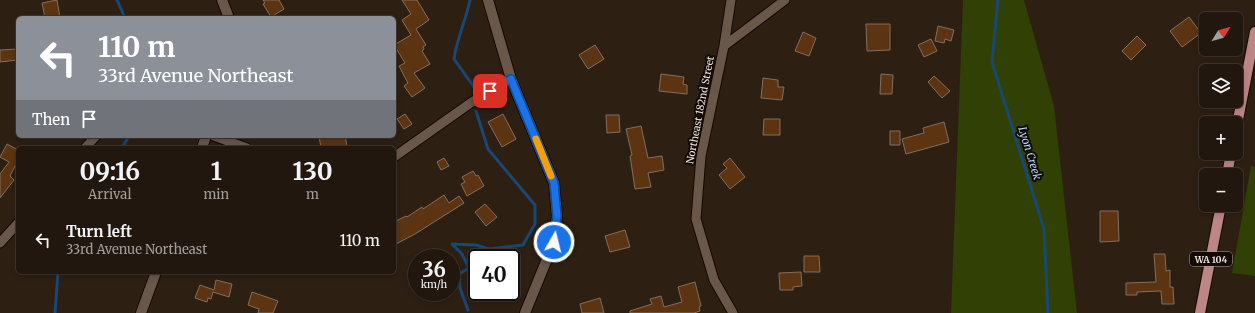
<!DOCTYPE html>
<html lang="en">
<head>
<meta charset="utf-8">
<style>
	:root { --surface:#22170e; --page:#2a2017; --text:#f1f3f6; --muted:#a29f9e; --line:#3f362e }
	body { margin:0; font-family:Merriweather,serif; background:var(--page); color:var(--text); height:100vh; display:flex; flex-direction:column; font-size:15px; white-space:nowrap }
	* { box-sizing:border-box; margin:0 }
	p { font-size:13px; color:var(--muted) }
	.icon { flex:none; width:22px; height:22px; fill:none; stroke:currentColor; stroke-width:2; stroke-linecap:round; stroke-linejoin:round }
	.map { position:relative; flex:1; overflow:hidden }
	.panel { position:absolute; left:16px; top:146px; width:380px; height:128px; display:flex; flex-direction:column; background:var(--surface); border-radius:6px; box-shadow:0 2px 6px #0003,0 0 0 1px var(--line) }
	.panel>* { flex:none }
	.hud { position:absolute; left:16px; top:16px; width:380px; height:122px; border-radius:6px; box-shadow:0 2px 6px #0003,0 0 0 1px var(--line); background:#8c9099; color:#fff; overflow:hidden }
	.needle { width:26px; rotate:53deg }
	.fabs { position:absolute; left:1199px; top:12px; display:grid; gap:8px }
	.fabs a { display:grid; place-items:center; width:44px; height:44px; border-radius:6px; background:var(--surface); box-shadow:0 2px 6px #0003,0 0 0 1px var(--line); font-size:20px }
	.speed { position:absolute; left:408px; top:249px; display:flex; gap:8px; font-size:20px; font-weight:700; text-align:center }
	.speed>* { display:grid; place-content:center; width:52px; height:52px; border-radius:50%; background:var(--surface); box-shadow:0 2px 6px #0003,0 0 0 1px var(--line); line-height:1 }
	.speed small { font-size:10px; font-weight:400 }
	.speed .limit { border:2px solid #111; border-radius:6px; background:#fff; color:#111 }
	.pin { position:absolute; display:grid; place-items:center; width:34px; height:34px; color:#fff; margin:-17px; border-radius:8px; box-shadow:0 2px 6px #0006 }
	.me { position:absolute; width:44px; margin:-22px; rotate:8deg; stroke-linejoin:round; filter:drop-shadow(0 0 3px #0008) }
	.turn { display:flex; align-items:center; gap:14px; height:84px; padding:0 16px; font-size:18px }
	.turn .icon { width:52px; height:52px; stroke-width:2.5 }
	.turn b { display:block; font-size:28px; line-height:34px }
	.then { display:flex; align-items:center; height:38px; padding:0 16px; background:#0003; gap:8px; font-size:15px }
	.eta { display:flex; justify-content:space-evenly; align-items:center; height:68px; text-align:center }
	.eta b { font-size:24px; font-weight:700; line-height:28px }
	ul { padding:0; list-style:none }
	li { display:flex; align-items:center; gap:12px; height:52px; padding:0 16px }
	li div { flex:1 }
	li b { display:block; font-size:15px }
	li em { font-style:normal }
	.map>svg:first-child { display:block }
	.green { fill:#314004 }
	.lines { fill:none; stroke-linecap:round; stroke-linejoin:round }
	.stream { stroke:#174876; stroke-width:3 }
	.building { fill:#5c3411; stroke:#826f62 }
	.street-casing { stroke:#150801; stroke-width:11 }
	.secondary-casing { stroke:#150801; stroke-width:12 }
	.primary-casing { stroke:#150801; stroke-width:12 }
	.street { stroke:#69574a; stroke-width:9 }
	.secondary { stroke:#69574a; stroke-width:10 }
	.primary { stroke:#bc8586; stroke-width:10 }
	.route-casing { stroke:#114b97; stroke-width:10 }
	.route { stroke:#1a73e8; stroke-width:7 }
	.slow { stroke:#f59e0b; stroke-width:7 }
	.labels { text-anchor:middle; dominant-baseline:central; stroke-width:4; stroke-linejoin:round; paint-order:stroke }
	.shield { fill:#110a06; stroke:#ada39c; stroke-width:1 }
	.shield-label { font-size:9px; font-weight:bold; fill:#f0e5dd }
	.street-label { font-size:10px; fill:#f0e5dd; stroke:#110a06 }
	.water-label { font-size:11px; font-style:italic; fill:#bdd8f5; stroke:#110a06 }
</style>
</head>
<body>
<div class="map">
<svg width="1255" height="313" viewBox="0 0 1255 313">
	<rect width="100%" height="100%" fill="#2e1f13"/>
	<path class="green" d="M963,0h61l30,106 23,207h-126z
		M1251,166l4,1v109l-23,-3z"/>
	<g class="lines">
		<path class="stream" d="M117,0l8,18
			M470,0c-4,20 -13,38 -16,59l20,28
			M998,0l-6,62 52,167 4,84
			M122,148l7,-12
			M468,310l-8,-22 -1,-14 10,-6 -7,-14 -10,-10 24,1 13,4 34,-4 12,-21v-19l-47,-56 -12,-38
			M55,313l3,-41"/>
	</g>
	<path class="building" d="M57,0l3,18h-15l-3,-15z
		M263,0h16l5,9 -13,8 -8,-13 2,-1z
		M402,0h15l12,20 -13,9 10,16 -3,2 1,2 -2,2 8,13 -16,9 11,15 -13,9 -8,-11 4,-3 -9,-17 6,-3 -11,-18 17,-10 -9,-15 9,-6z
		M1189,17l12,16 -19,14 -12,-16z
		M866,24h24v26l-23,1z
		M938,26l16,4 -3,11 -6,-2 -1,4 -9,-2z
		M803,32l13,6 -7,18 -14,-5z
		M1137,36l9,9 -15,15 -9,-9z
		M931,39l6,12 -13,6 -6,-12z
		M595,45l9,14 -16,10 -9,-14z
		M17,49l1,11 -18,2v-12z
		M661,74l23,3 -1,7 4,1v9l-28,-3z
		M881,74l12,1 -1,19h-12z
		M934,76l16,15 -8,7 -14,-16z
		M763,78l15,2v7h6l-2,13 -21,-2z
		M405,114l7,10 -8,5 -7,-10z
		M503,114l13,25 -14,8 -14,-25z
		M606,115h13l1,17 -13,1z
		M764,119h16v16h-17z
		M944,122l5,20 -43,12 -4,-15 22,-6 -1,-5z
		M641,126l7,32 14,-2 2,14 -16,3 3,14 -16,2 -5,-33 2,-1 -6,-26z
		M890,131h10v14h-10z
		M319,136h26l2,10 -26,2z
		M7,144l11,6v10l-8,16 4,4 -14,18v-24l9,-12 -9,-5z
		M444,158l5,8 -8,4 -4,-8z
		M730,158l15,19 -15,12 -11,-14 8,-7 -4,-4z
		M473,171l3,5 2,-1 6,11 -17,10 -6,-12 4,-2 -3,-5z
		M444,195l5,8 10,-7 5,7 -49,31 -21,11v-23l12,-6 1,1 15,-10 1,2z
		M485,204l12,13 -11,9 -11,-14z
		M1100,211h18l1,30 -19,1z
		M625,230l5,17 -20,5 -5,-16z
		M1154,254h11l1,17 4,-1v17h3l1,17h-12l-1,-13 -24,1v3h-11v-12l30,-1z
		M804,256h15l1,16h-16z
		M801,272l1,14 -9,1v3h-13l-1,-17z
		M216,280l16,4 -3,13 -16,-5 -2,7 -3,-1 -1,4 -12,-4 5,-13 14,5z
		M695,282l6,24 -2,1 1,4 -6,2h-64v-2l22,-7 -2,-5 11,-3 3,11 18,-5 -4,-15z
		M252,292l26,9 -5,12h-15l1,-4 -11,-4z
		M600,298l4,15h-22l-2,-9z"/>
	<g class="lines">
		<g class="street-casing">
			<path id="street" d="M731,0l-7,46 -23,110 -5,63 18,61 19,33
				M724,46l61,-46
				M214,136l33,12
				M85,148l11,-12
				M394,157l78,-55 39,-23
				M0,243l18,-20"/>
		</g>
		<g class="secondary-casing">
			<path id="secondary" d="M222,0l7,18
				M488,0l23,79 43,104 3,33 -3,26 -29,71
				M202,148l4,-12
				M141,313l15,-41"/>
		</g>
		<g class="primary-casing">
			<path id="primary" d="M1236,130l19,-98
				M1227,175l4,-22
				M1200,313l21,-108"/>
		</g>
		<use href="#street" class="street"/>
		<use href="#secondary" class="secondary"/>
		<use href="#primary" class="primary"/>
	</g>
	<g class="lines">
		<g class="route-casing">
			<path id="route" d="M490,91l21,-12 43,104 3,33 -3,26"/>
		</g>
		<use href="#route" class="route"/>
		<path class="slow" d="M536,139l15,37"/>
	</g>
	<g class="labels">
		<rect class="shield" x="1190" y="252" width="42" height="14" rx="3"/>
		<g class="shield-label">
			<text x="1211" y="259">WA 104</text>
		</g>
		<g class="street-label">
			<text transform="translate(700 110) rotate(-79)">Northeast 182nd Street</text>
		</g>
		<g class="water-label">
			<text transform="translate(1030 153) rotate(73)">Lyon Creek</text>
		</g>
	</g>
</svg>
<div class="fabs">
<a><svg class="needle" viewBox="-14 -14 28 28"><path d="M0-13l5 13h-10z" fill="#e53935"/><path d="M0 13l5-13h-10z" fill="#a29f9e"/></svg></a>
<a><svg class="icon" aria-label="layers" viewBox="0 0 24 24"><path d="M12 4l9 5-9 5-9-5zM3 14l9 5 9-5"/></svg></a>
<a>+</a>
<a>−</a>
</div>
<div class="speed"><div>36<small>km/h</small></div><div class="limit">40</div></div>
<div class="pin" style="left:490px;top:91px;background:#d93025"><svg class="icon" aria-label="arrive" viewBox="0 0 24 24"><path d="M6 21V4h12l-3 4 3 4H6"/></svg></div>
<svg class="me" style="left:554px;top:242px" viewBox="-20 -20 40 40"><circle r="17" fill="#1a73e8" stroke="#fff" stroke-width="3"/><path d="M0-11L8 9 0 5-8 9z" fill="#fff"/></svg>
<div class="hud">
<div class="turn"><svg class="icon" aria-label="left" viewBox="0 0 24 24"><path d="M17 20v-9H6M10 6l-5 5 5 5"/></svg><div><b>110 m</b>33rd Avenue Northeast</div></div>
<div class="then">Then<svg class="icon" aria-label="arrive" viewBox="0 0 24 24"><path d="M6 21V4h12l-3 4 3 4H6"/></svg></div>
</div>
<section class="panel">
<div class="eta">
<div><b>09:16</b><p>Arrival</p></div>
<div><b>1</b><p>min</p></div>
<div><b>130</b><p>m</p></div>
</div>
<ul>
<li><svg class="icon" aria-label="left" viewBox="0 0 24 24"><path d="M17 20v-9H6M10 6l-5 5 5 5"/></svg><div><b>Turn left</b><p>33rd Avenue Northeast</p></div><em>110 m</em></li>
</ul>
</section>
</div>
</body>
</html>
